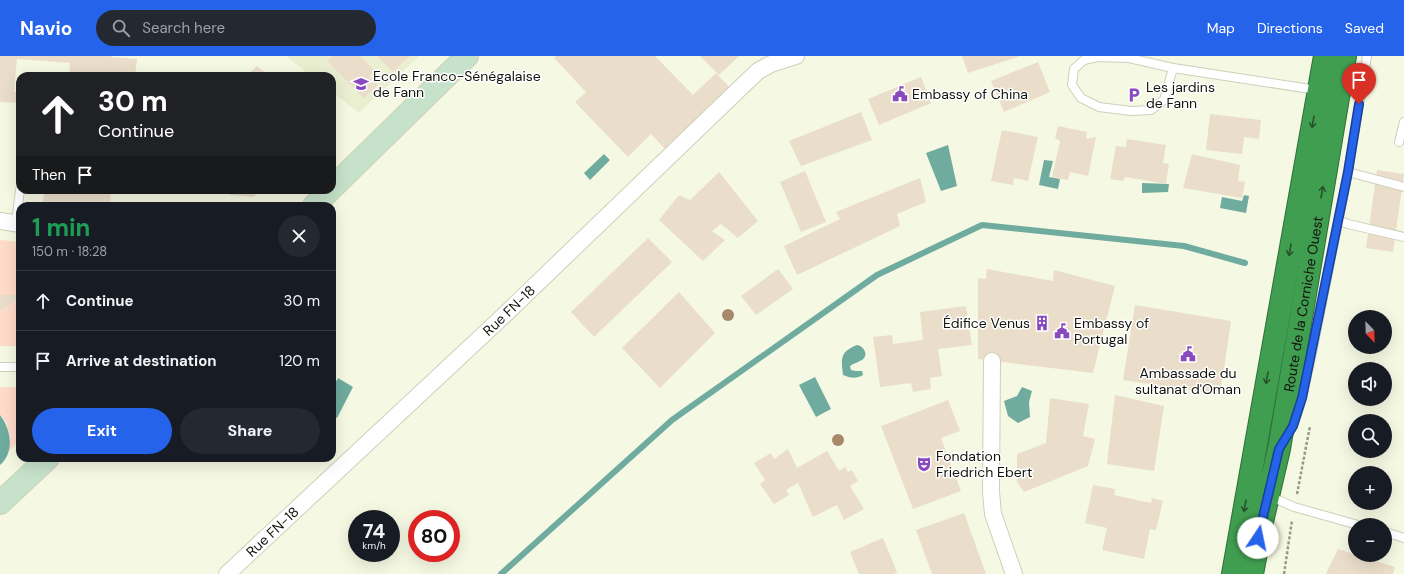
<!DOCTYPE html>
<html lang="en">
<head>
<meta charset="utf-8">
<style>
	:root { --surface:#171b24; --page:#242831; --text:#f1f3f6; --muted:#9ea1a6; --line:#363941; --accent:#2563eb }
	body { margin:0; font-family:"DM Sans",sans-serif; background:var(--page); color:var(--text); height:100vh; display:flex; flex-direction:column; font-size:15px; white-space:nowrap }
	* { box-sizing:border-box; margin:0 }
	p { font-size:13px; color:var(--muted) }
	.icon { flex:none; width:22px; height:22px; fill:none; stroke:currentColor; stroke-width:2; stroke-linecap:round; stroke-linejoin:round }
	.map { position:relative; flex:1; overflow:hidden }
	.panel { position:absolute; left:16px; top:146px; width:320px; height:260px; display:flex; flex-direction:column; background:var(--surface); border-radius:12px; box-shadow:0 4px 16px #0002 }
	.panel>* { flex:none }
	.guide { position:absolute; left:16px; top:16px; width:320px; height:122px; border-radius:12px; box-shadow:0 4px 16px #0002; background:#202124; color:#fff; overflow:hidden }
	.needle { width:26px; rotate:157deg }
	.tools { position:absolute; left:1348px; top:254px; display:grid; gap:8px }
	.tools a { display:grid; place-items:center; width:44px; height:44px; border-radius:50%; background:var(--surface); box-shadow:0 4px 16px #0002; font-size:20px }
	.speed { position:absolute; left:348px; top:454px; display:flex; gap:8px; font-size:20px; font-weight:700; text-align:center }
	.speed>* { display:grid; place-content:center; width:52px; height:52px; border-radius:50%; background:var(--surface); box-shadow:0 4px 16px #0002; line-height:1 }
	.speed small { font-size:10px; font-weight:400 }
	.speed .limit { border:6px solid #d22; background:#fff; color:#111 }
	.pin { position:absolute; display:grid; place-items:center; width:34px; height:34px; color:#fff; margin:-41px -17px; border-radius:50% 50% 50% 0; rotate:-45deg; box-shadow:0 0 4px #0007 }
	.pin .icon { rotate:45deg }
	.me { position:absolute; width:44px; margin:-22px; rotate:11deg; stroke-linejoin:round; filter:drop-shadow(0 0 3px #0008) }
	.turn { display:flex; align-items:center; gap:14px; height:84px; padding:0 16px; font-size:18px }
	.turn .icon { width:52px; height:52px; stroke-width:2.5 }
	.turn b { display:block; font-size:28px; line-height:34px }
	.then { display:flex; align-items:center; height:38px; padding:0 16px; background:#0003; gap:8px; font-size:15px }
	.round { display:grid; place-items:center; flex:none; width:42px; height:42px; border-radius:21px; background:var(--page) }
	.head { display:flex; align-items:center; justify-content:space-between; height:68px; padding:0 16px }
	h1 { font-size:24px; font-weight:700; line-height:30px; color:#1e9e55 }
	.primary-button { display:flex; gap:8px; margin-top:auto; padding:8px 16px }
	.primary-button a { flex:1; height:46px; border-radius:24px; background:var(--accent); color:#fff; font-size:16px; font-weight:700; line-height:46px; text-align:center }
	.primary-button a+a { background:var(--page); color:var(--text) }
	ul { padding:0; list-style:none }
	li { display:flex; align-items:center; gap:12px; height:60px; padding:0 16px; border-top:1px solid var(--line) }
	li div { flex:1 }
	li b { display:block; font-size:15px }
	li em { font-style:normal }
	header { display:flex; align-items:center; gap:24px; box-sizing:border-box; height:56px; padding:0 20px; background:var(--accent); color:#fff }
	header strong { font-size:19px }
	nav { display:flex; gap:22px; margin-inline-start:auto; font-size:14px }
	.search { width:280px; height:36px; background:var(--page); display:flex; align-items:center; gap:10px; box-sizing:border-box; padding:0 14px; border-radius:22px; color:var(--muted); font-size:15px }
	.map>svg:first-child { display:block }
	.built { fill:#ebefd1 }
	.green { fill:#ffdbca }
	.water { fill:#6fab9f }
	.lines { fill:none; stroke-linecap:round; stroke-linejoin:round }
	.stream { stroke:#6fab9f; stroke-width:6 }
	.building { fill:#eadeca }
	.lane-casing { stroke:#cdd0bb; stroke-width:10 }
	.street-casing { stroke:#cdd0bb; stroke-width:18 }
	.secondary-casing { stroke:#cdd0bb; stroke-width:24 }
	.highway-casing { stroke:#306e39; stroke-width:24 }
	.path { stroke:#969888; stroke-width:2.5; stroke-dasharray:3 2; stroke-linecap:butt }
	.lane { stroke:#fff; stroke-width:8 }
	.street { stroke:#fff; stroke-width:16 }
	.secondary { stroke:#c6e2ca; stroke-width:22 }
	.highway { stroke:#409e50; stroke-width:22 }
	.tree { fill:#a7886b }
	.oneway { stroke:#27522b }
	.route-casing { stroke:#184099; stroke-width:10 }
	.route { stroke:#2563eb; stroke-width:7 }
	.labels { text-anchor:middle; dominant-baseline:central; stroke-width:3; stroke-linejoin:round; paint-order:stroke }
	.poi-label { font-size:14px; fill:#13140d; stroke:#fff; text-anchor:start }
	.street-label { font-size:14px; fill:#13140d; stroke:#fff }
</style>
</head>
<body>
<header>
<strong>Navio</strong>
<div class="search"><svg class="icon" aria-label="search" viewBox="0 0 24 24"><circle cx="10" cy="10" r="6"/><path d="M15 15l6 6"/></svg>Search here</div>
<nav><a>Map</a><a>Directions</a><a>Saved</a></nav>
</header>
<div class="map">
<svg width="1404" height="518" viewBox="0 0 1404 518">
	<rect width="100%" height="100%" fill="#f5f8e2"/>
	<path class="built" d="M286,0h133l-60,57 -27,-21v-16h-21z"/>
	<path class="green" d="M0,184l20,2v53h-20z
		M20,241v49h-20v-34z
		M0,331h20v53l-11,11 1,-14 -4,-15 -6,-7z"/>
	<path class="water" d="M948,89l9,41 -16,5 -15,-38z
		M604,98l6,6 -20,20 -6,-7z
		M1044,104l9,1 -4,16 11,2 -2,10 -19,-4z
		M1142,127l27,1 -1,8 -26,1z
		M1244,139l5,1 -3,17 -26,-5 2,-11 20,4z
		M857,289c7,1 12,10 5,15 -3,2 -8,3 -12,6l1,4 4,1h7l1,4c-7,4 -13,3 -20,0 -2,-17 -3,-23 14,-30z
		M815,321l16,32 -15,8 -17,-32z
		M338,322l15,9 -16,31 -5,-3v-26z
		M1022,331l10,4 -3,11 1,15 -12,6 -10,-7 -4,-15 13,-5z
		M0,359c11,14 15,37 0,50z"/>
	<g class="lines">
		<path class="stream" d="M501,518l171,-154 205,-145 105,-50 202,21 61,17"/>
	</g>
	<path class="building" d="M0,0h112l-1,1 26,2 -2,17h-66l1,-13 -53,-4 -3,33h6l-1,11 -19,-1z
		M333,0h27l15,15 -6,5 9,9 -14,13 -37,-37z
		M379,0h31l-17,16 -15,-15z
		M556,0h99l38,39 23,-22 16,17 -64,62 -17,-18 -23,23 -53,-55 11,-10 -32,-34z
		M700,0h39l-20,19z
		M962,0h58l-52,17z
		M1038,6l12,30 -46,20 -13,-31z
		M257,10l12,10h-22z
		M921,21l10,26 -52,22 -11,-26z
		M861,56l11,28 -71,26 -12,-25z
		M1210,58l51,6 -2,19 -15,-2 -2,17 -36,-4z
		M1058,70l29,6 -1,7 10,-2 -8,39 -18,-4 -2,8 -16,-3 8,-36 -5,-3z
		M1002,74l36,7 -10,44 -14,-3 -1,7 -22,-4z
		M1127,83l39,6 -3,18 6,1 -3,20 -41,-7 -2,4 -13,-2 6,-33 10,1z
		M1192,98l48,11 -2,16 7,1 -3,16 -59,-10z
		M1377,114l27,4 -11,78 -27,-4z
		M805,115l21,51 -25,10 -21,-50z
		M719,116l39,49 -20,17 -17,-14 -9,7 13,9 -22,21 -44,-41 20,-25 11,5z
		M920,122l6,24 -29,12 3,12 -103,49 -13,-29 56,-27 -4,-7z
		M44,134h67l-1,16 -67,-4z
		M230,134h34l-11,7 -23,-2z
		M648,182l24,24 -78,75 -23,-25z
		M778,213l15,20 -37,26 -15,-19z
		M987,213l66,12 1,-11 61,16 -22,87 -115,-14v-81l8,1z
		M679,236l36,41 -55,55 -38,-40z
		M0,239h20v2l-20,15z
		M1135,249l96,16 -11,74 -97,-15z
		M966,250l6,39 -34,4 4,27 -12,2 1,11 -18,3 -2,-9 -31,4 -7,-50 19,-2 1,9 30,-4 -3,-28z
		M1115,339l49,11 -10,65 -47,-7z
		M1050,342l39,6 -6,32 12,3 -7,27 -64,26 -7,-10v-28l29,-11z
		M948,344l12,31 -19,7 20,53 -48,18 -32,-83z
		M788,393l9,19 30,-17 12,20 6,-4 3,5 4,-2 6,11 -8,5 14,23 -20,11 -7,-15 -24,12 -15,-34 -12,7 3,5 -15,9 -14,-20 5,-4 -11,-17 17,-10 3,6z
		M1093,429l22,4 -1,6 37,8 1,-5 11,3 -7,29 -6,-1 -6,30 -42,-9 5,-22 -22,-5z
		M964,457l22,61h-54l-16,-44z
		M883,482l14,34 -3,2h-35l-9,-22z
		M1338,493l57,18 -2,7h-67z"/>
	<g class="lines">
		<g class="lane-casing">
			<path id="lane" d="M1173,12l-9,32 -13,10 -20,1 -32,-4 -18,-9 -9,-13 2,-16 10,-9 14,-3 31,1 44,10 144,22
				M1399,86l5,-20
				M1348,116l56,15
				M1338,164l10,4 56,13
				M16,167l4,-33
				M0,311h20
				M1290,375l3,-5 9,-28 10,-45 36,-181 19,-116
				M1269,440l25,11 64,18
				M1385,476l19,6"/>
		</g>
		<g class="street-casing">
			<g id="street">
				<path d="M0,165l20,3"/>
				<path d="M992,305l-1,131 2,22 21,60"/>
				<path id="s1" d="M227,518l270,-252 261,-251 13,-7 25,-8"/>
			</g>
		</g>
		<g class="secondary-casing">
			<path id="secondary" d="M332,132l135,-132
				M314,150l16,-16
				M0,447l48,-45"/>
		</g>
		<g class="highway-casing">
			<g id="highway">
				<path d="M1233,518l92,-518"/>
				<path id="s2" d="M1252,518l9,-48 18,-77 66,-393"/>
			</g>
		</g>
		<path class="path" d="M1297,438l13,-68
			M1284,518l8,-54"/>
		<use href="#lane" class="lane"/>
		<use href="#street" class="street"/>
		<use href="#secondary" class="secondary"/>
		<use href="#highway" class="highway"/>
	</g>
	<g class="tree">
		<circle cx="728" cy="259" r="6"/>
		<circle cx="838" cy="384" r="6"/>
	</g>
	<defs><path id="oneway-shaft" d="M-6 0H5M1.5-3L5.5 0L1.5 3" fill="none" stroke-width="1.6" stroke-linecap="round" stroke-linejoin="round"/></defs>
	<g class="oneway">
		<use href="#oneway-shaft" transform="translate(1313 66) rotate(100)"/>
		<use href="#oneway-shaft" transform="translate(1322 136) rotate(-80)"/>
		<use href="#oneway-shaft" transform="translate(1290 194) rotate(100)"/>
		<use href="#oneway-shaft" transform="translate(1267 322) rotate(100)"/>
		<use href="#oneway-shaft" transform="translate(1245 450) rotate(100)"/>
	</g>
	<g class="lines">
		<g class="route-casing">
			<path id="route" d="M1258,482l21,-89 14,-23 9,-28 46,-226 11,-68"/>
		</g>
		<use href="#route" class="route"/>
	</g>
	<defs>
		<g id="school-bare" transform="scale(1.2)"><path d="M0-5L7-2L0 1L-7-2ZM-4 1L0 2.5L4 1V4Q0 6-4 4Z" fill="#894abf" stroke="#fff" stroke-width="2.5" paint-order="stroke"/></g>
		<g id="civic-bare" transform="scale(1.2)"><path d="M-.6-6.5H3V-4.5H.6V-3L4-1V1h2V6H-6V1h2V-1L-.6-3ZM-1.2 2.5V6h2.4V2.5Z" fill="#894abf" stroke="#fff" stroke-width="2.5" paint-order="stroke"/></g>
		<g id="parking-bare" transform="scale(1.2)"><path d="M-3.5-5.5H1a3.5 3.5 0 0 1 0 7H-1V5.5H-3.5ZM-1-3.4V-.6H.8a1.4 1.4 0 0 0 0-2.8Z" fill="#894abf" stroke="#fff" stroke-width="2.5" paint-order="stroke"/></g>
		<g id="building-bare" transform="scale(1.2)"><path d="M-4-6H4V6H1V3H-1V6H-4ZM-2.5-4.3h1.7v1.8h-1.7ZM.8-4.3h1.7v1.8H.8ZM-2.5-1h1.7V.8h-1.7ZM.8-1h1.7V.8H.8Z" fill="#894abf" stroke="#fff" stroke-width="2.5" paint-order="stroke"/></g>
		<g id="theatre-bare" transform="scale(1.2)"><path d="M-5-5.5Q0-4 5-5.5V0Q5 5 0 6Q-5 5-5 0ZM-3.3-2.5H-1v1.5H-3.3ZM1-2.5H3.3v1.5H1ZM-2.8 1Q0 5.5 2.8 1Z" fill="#894abf" stroke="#fff" stroke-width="2.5" paint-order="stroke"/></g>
	</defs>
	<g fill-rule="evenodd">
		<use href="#school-bare" x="361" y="28"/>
		<use href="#civic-bare" x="900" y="38"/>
		<use href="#parking-bare" x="1134" y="39"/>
		<use href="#building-bare" x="1042" y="267"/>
		<use href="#civic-bare" x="1062" y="275"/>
		<use href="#civic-bare" x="1188" y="298"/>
		<use href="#theatre-bare" x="924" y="408"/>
	</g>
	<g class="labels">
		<g class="poi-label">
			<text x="373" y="20">Ecole Franco-Sénégalaise<tspan x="373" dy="16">de Fann</tspan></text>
			<text x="1146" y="31">Les jardins<tspan x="1146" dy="16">de Fann</tspan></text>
			<text x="912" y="38">Embassy of China</text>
			<text x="1030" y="267" text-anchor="end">Édifice Venus</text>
			<text x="1074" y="267">Embassy of<tspan x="1074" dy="16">Portugal</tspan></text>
			<text x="1188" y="317" text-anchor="middle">Ambassade du<tspan x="1188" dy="16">sultanat d'Oman</tspan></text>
			<text x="936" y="400">Fondation<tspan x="936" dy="16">Friedrich Ebert</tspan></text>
		</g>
		<g class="street-label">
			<text stroke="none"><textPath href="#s2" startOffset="275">Route de la Corniche Ouest</textPath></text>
			<text stroke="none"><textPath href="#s1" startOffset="386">Rue FN-18</textPath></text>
			<text stroke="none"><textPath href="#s1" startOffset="62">Rue FN-18</textPath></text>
		</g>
	</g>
</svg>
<div class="tools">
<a><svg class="needle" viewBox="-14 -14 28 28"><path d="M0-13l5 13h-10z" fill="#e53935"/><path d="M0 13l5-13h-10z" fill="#9ea1a6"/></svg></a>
<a><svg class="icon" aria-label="sound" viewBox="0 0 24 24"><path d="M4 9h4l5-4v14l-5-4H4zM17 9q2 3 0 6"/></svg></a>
<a><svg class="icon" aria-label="search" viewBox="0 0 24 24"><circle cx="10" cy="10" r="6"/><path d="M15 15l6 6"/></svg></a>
<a>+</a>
<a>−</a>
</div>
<div class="speed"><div>74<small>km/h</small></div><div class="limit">80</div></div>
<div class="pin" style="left:1359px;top:48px;background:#d93025"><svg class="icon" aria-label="arrive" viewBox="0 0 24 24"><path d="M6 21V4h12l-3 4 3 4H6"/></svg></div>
<svg class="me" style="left:1258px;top:482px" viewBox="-20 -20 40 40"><circle r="19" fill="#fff"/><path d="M0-13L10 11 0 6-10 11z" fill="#2563eb"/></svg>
<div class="guide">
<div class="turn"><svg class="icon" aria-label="ahead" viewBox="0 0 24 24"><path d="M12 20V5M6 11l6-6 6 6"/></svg><div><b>30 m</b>Continue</div></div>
<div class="then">Then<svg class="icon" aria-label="arrive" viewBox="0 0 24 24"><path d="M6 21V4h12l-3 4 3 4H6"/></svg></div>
</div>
<section class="panel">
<div class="head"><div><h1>1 min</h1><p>150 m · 18:28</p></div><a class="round"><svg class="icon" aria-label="close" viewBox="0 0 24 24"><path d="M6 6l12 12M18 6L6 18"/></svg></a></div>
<ul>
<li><svg class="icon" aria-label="ahead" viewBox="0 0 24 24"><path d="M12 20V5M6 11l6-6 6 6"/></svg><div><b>Continue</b></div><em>30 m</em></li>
<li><svg class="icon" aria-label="arrive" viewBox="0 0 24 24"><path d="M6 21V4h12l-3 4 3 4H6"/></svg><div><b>Arrive at destination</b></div><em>120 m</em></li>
</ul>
<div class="primary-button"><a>Exit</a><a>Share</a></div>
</section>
</div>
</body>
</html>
